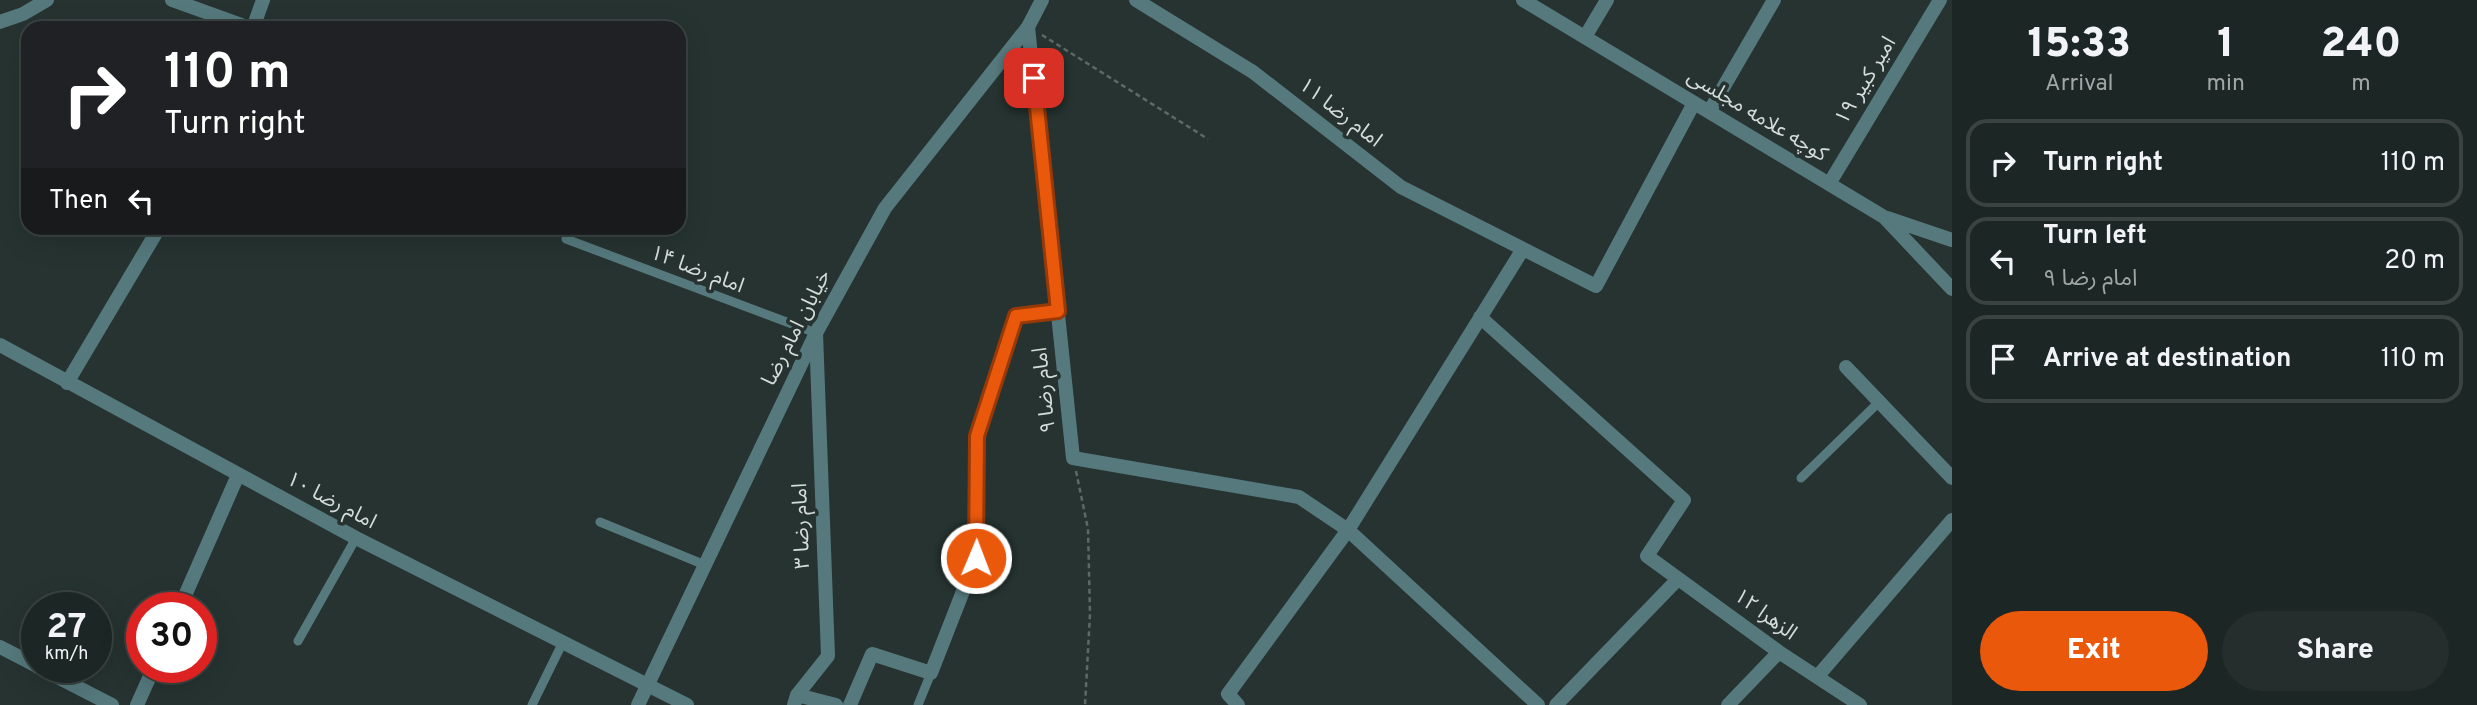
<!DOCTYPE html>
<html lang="en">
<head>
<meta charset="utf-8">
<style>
	:root { --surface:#1c2624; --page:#252e2c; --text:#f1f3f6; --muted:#a0a5a6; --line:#3a4341; --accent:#ea580c }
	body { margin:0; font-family:Overpass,"Noto Sans Arabic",sans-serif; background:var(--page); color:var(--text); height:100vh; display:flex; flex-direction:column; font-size:26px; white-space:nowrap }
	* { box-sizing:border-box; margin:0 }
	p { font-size:23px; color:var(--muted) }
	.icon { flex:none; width:38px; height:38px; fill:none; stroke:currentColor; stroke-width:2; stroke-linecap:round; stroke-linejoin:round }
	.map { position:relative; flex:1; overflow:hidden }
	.sheet { display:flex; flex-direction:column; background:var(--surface); width:525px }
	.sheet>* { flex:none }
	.banner { position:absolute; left:21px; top:21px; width:665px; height:214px; border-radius:21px; box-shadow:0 7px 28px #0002,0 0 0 2px var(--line); background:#202124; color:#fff; overflow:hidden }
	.speed { position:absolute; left:21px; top:592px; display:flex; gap:14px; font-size:35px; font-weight:700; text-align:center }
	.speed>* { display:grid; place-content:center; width:91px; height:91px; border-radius:50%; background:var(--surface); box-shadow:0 7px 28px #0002,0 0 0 2px var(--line); line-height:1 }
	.speed small { font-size:18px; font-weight:400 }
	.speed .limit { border:10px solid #d22; background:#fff; color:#111 }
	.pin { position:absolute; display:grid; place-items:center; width:60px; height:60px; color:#fff; margin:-30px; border-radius:14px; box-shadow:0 4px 10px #0006 }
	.me { position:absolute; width:77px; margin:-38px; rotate:1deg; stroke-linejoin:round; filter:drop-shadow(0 0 5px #0008) }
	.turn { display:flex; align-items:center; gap:24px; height:147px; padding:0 28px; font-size:32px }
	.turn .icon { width:91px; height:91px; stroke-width:2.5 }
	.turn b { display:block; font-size:49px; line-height:60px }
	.then { display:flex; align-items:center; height:66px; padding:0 28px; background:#0003; gap:14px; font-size:26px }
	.eta { display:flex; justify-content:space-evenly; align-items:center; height:119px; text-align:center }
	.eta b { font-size:42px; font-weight:800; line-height:49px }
	.button { display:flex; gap:14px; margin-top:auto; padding:14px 28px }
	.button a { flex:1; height:80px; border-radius:42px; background:var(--accent); color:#fff; font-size:28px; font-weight:800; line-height:80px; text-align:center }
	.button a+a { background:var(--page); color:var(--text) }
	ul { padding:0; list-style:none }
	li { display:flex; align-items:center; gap:21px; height:88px; margin:0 14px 10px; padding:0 14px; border:4px solid var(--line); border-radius:21px }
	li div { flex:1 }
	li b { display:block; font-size:26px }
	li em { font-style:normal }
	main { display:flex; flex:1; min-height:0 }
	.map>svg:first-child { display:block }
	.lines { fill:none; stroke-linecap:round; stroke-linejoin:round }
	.path { stroke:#5d6966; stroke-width:2.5; stroke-dasharray:5 3.5; stroke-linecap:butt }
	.service { stroke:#55797d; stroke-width:9 }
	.minor { stroke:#55797d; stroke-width:14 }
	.tertiary { stroke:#55797d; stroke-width:14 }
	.route-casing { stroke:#983908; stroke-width:18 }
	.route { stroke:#ea580c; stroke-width:12 }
	.labels { text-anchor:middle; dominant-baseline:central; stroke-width:7; stroke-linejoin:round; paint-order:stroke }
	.street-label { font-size:21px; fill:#d4dcda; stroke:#263330 }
</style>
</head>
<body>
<main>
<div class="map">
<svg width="1952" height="705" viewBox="0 0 1952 705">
	<rect width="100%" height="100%" fill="#263330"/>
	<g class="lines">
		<path class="path" d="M1042,35l166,104
			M1076,471l12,58 2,85 -5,91"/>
		<path class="service" d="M566,239l250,94
			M1801,478l78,-76
			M600,522l105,43
			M298,641l58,-103
			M532,705l31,-63
			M918,705l13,-32"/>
		<path class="minor" d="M172,0l78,28
			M1136,0l117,72 148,115 195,99 98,-183
			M1523,0l361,217 68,72
			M1028,27l45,431 226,39 49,33 190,175
			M253,28l10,-28
			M1585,37l22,-37
			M1709,112l65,-112
			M1829,184l111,-184
			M1887,218l65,22
			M1480,317l204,183 -37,56 132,96 81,53
			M0,345l356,193 331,167
			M1846,367l106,111
			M67,383l92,-155
			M180,607l58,-132
			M0,647l37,19
			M38,667l74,38
			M1817,677l135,-157
			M797,695l39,10
			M137,705l17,-38
			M794,705l3,-10 31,-39 -12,-323
			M850,705l22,-51 59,19 45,-115 1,-122 39,-120 42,-5
			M1238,705l-10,-11 120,-164 175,-281
			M1556,705l122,-126
			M1728,705l51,-53"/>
		<path class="tertiary" d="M0,22l23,-8 24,-14
			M638,705l178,-372 69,-125 143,-181 14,-27"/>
	</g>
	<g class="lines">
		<g class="route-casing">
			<path id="route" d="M976,558l1,-122 39,-120 42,-5 -24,-233"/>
		</g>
		<use href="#route" class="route"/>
	</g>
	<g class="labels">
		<g class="street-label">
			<text transform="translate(1866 81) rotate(-59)">امیر کبیر ۱۹</text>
			<text transform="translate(1340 113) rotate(38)">امام رضا ۱۱</text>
			<text transform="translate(1757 116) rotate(31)">کوچه علامه مجلسی</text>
			<text transform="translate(697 270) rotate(21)">امام رضا ۱۴</text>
			<text transform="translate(797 328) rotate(-63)">خیابان امام رضا</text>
			<text transform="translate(1045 390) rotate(-96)">امام رضا ۹</text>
			<text transform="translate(331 501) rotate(28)">امام رضا ۱۰</text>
			<text transform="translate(802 526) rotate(-92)">امام رضا ۳</text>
			<text transform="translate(1765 615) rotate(36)">الزهرا ۱۲</text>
		</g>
	</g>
</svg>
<div class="speed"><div>27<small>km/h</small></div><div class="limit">30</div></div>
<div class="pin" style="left:1034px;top:78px;background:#d93025"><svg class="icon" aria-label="arrive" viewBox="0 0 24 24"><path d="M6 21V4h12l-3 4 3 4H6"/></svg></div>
<svg class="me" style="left:976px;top:558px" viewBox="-20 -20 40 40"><circle r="17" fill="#ea580c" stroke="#fff" stroke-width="3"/><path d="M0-11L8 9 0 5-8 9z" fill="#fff"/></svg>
<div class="banner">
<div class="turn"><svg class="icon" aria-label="right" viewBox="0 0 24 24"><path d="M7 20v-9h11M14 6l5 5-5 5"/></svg><div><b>110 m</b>Turn right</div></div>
<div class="then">Then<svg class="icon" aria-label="left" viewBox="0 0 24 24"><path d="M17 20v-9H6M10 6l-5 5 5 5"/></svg></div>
</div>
</div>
<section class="sheet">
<div class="eta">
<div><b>15:33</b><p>Arrival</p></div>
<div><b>1</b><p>min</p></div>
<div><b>240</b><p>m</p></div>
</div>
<ul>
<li><svg class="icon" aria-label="right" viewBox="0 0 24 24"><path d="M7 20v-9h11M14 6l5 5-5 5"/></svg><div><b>Turn right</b></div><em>110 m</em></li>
<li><svg class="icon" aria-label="left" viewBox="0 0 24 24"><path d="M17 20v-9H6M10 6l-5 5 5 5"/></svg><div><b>Turn left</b><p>امام رضا ۹</p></div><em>20 m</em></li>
<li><svg class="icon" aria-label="arrive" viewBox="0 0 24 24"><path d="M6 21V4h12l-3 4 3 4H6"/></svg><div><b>Arrive at destination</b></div><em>110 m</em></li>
</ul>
<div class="button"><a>Exit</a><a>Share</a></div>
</section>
</main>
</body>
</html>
